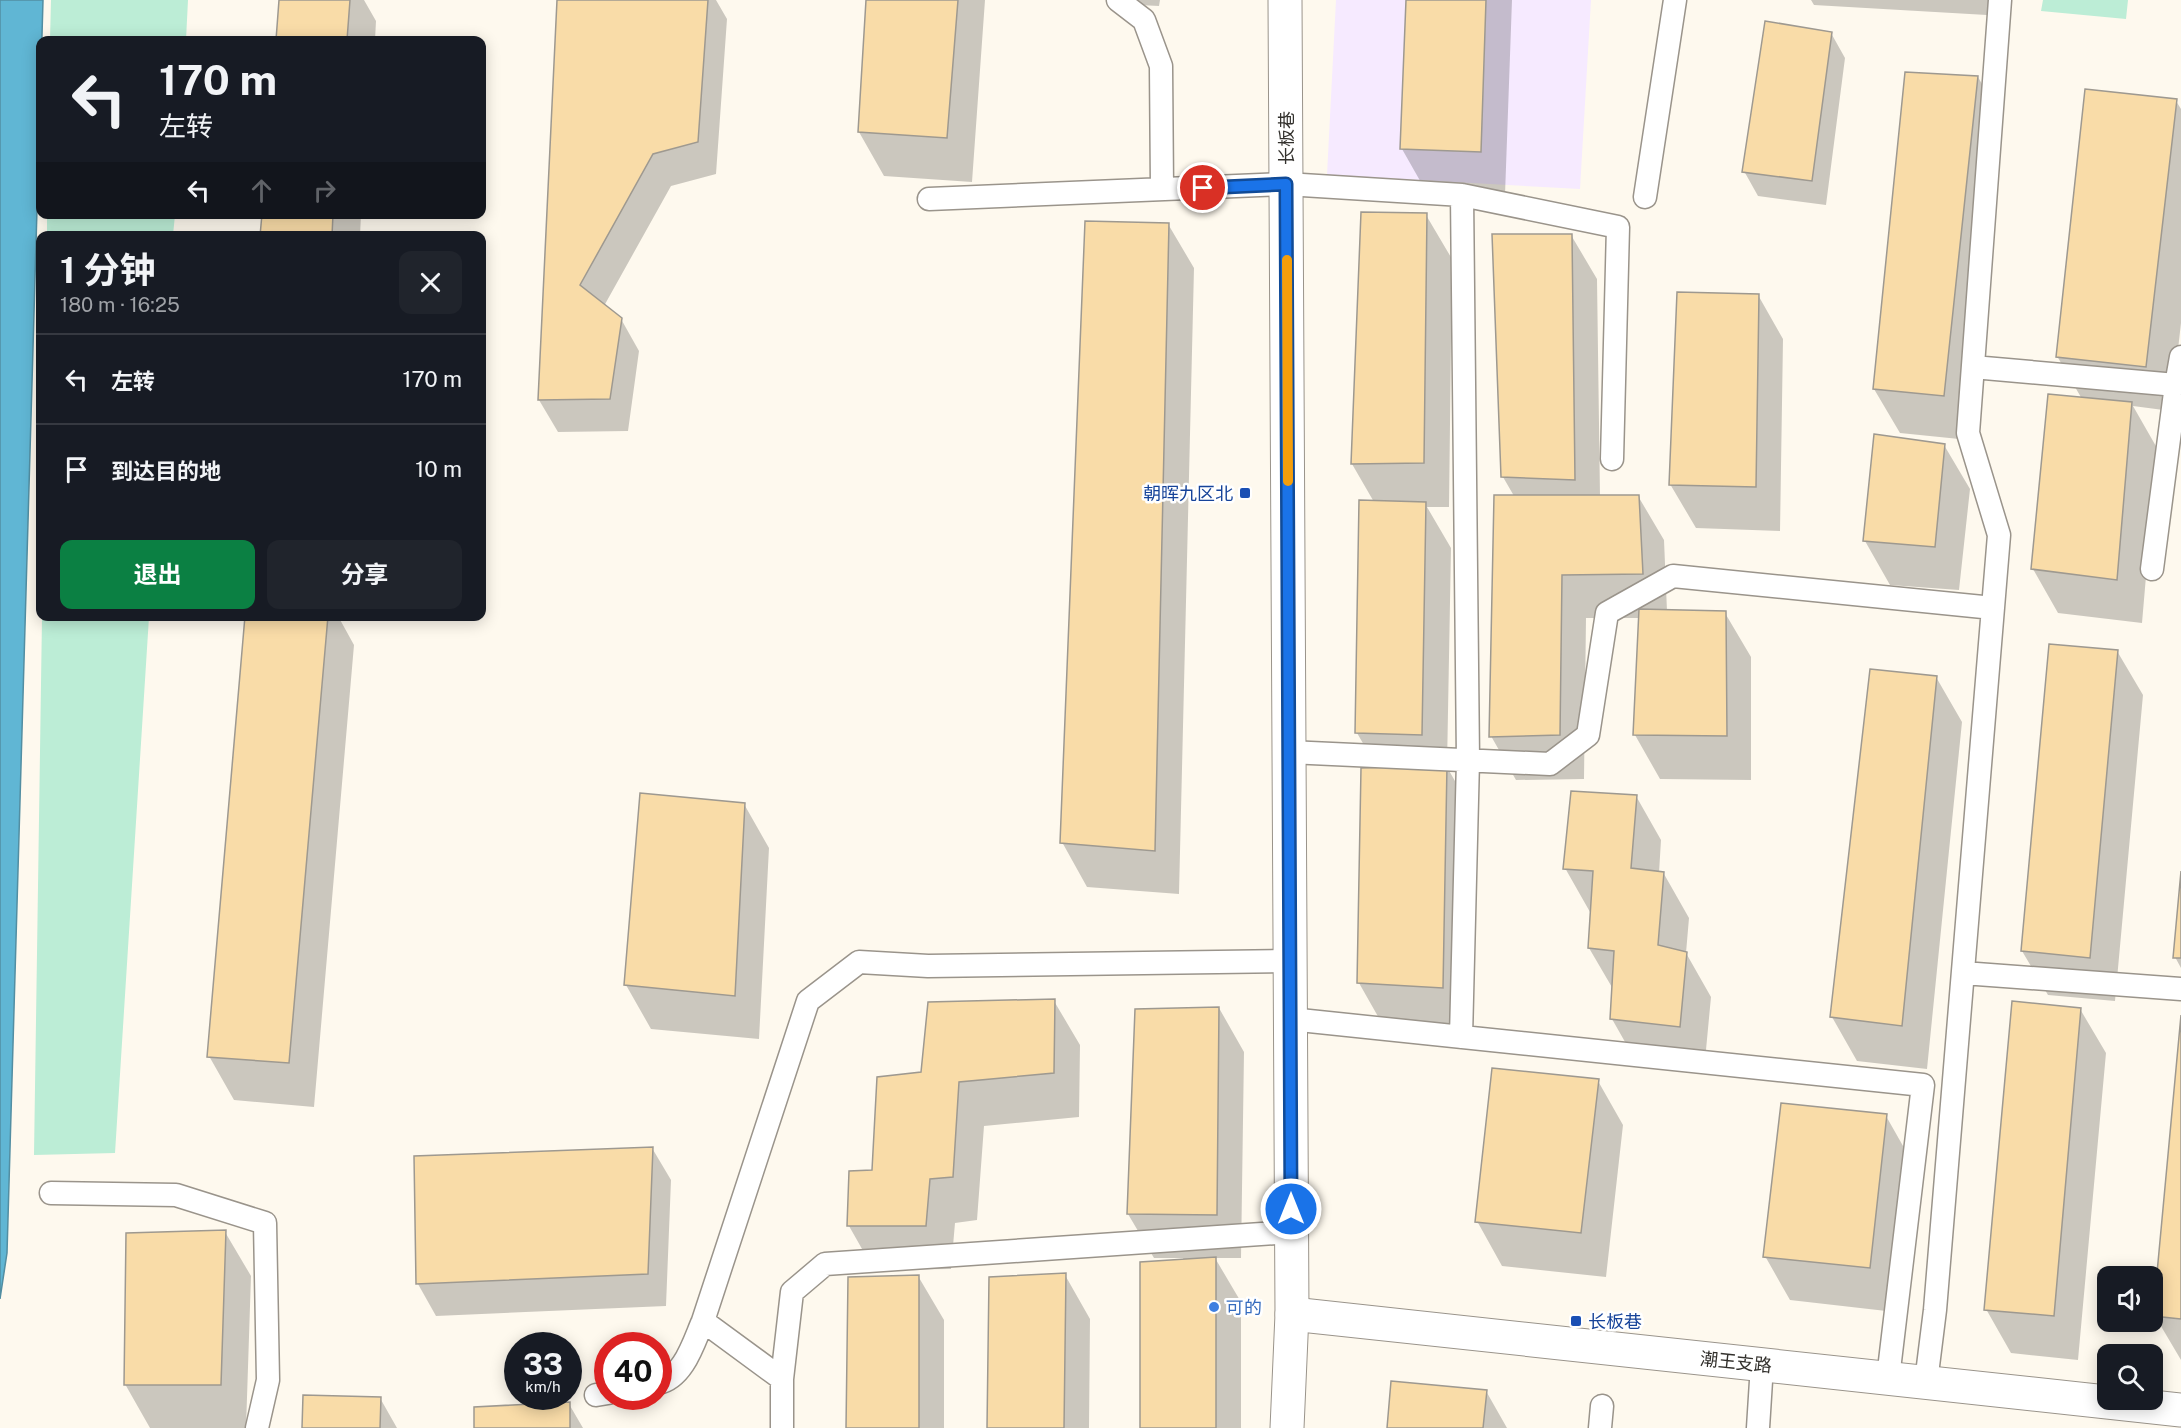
<!DOCTYPE html>
<html lang="zh">
<head>
<meta charset="utf-8">
<style>
	:root { --surface:#171b24; --page:#20242c; --text:#f1f3f6; --muted:#9ea1a6; --line:#363941; --accent:#0b8043 }
	body { margin:0; font-family:"Public Sans","Noto Sans SC",sans-serif; background:var(--page); color:var(--text); height:100vh; display:flex; flex-direction:column; font-size:22px; white-space:nowrap }
	* { box-sizing:border-box; margin:0 }
	p { font-size:20px; color:var(--muted) }
	.icon { flex:none; width:33px; height:33px; fill:none; stroke:currentColor; stroke-width:2; stroke-linecap:round; stroke-linejoin:round }
	.map { position:relative; flex:1; overflow:hidden }
	.details { position:absolute; left:36px; top:231px; width:450px; height:390px; display:flex; flex-direction:column; background:var(--surface); border-radius:12px; box-shadow:0 3px 15px #0003 }
	.details>* { flex:none }
	.guide { position:absolute; left:36px; top:36px; width:450px; height:183px; border-radius:12px; box-shadow:0 3px 15px #0003; background:#171b24; color:var(--text); overflow:hidden }
	.controls { position:absolute; left:2097px; top:1266px; display:grid; gap:12px }
	.controls a { display:grid; place-items:center; width:66px; height:66px; border-radius:12px; background:var(--surface); box-shadow:0 3px 15px #0003; font-size:30px }
	.speed { position:absolute; left:504px; top:1332px; display:flex; gap:12px; font-size:30px; font-weight:700; text-align:center }
	.speed>* { display:grid; place-content:center; width:78px; height:78px; border-radius:50%; background:var(--surface); box-shadow:0 3px 15px #0003; line-height:1 }
	.speed small { font-size:15px; font-weight:400 }
	.speed .limit { border:9px solid #d22; background:#fff; color:#111 }
	.pin { position:absolute; display:grid; place-items:center; width:51px; height:51px; color:#fff; margin:-26px; border:3px solid #fff; border-radius:50%; box-shadow:0 2px 6px #0007 }
	.me { position:absolute; width:66px; margin:-33px; rotate:0deg; stroke-linejoin:round; filter:drop-shadow(0 0 4px #0008) }
	.turn { display:flex; align-items:center; gap:21px; height:126px; padding:0 24px; font-size:27px }
	.turn .icon { width:78px; height:78px; stroke-width:2.5 }
	.turn b { display:block; font-size:42px; line-height:51px }
	.lanes { display:flex; align-items:center; height:57px; padding:0 24px; background:#0003; justify-content:center; gap:30px; direction:ltr }
	.lanes .off { opacity:.35 }
	.round { display:grid; place-items:center; flex:none; width:63px; height:63px; border-radius:12px; background:var(--page) }
	.head { display:flex; align-items:center; justify-content:space-between; height:102px; padding:0 24px }
	h1 { font-size:36px; font-weight:700; line-height:45px }
	.primary-button { display:flex; gap:12px; margin-top:auto; padding:12px 24px }
	.primary-button a { flex:1; height:69px; border-radius:12px; background:var(--accent); color:#fff; font-size:24px; font-weight:700; line-height:69px; text-align:center }
	.primary-button a+a { background:var(--page); color:var(--text) }
	ul { padding:0; list-style:none }
	li { display:flex; align-items:center; gap:18px; height:90px; padding:0 24px; border-top:2px solid var(--line) }
	li div { flex:1 }
	li b { display:block; font-size:22px }
	li em { font-style:normal }
	.map>svg:first-child { display:block }
	.industrial { fill:#f6eaff }
	.green { fill:#bcedd6 }
	.water { fill:#60b6d4; stroke:#528ea2; stroke-width:1.5 }
	.shadow { fill:#0003 }
	.building { fill:#f9dca8; stroke:#9e9990; stroke-width:1.5 }
	.lines { fill:none; stroke-linecap:round; stroke-linejoin:round }
	.service-casing { stroke:#9a948b; stroke-width:25 }
	.minor-casing { stroke:#9a948b; stroke-width:35 }
	.tertiary-casing { stroke:#9a948b; stroke-width:35 }
	.service { stroke:#fff; stroke-width:22 }
	.minor { stroke:#fff; stroke-width:33 }
	.tertiary { stroke:#fff; stroke-width:33 }
	.route-casing { stroke:#114b97; stroke-width:15 }
	.route { stroke:#1a73e8; stroke-width:10 }
	.slow { stroke:#f59e0b; stroke-width:10 }
	.transit-dot { fill:#1a4fb4; stroke:#fff; stroke-width:2 }
	.shop-dot { fill:#3f7fe0; stroke:#fff; stroke-width:2 }
	.labels { text-anchor:middle; dominant-baseline:central; stroke-width:5; stroke-linejoin:round; paint-order:stroke }
	.street-label { font-size:18px; fill:#33312d; stroke:#fff }
	.transit-label { font-size:18px; fill:#164399; stroke:#fff; text-anchor:end }
	.shop-label { font-size:18px; fill:#366cbe; stroke:#fff; text-anchor:start }
</style>
</head>
<body>
<div class="map">
<svg width="2181" height="1428" viewBox="0 0 2181 1428">
	<rect width="100%" height="100%" fill="#fef9ee"/>
	<path class="industrial" d="M1336,0h255l-11,189 -253,-14z"/>
	<path class="green" d="M51,0h137l-2,40h-136z
		M2043,0h85l-2,19 -85,-8z
		M47,215h128l-2,20h-126z
		M42,617h107l-34,536 -81,2z"/>
	<path class="water" d="M0,0h43l-36,1253 -7,46z"/>
	<path class="shadow" d="M281,0h83l12,21 -1,19h-97z
		M558,0h158l11,19 -11,155 -45,12 -67,120 17,13 18,32 -11,80 -70,1 -19,-32z
		M868,0h117l-13,182 -88,-6 -25,-44z
		M1135,0h25l-1,6 -20,-1z
		M1408,0h104l-7,195 -78,-2 -25,-44z
		M1811,0h195l-2,16 -190,-11z
		M1831,33l14,25 -19,147 -68,-9 -14,-25z
		M1978,77l25,44 -34,319 -69,-7 -26,-44z
		M2176,101l5,8v214l-10,88 -38,-5 24,42 -15,175 -84,-10 -25,-44 49,-170 -25,-43z
		M263,214h98l-1,22h-98z
		M1426,215l26,44 -3,248h-22l24,41 -4,219 25,44 -4,220 -84,-4 -25,-44 19,-214 -21,-36 17,-231 -22,-38z
		M1168,224l26,44 -15,626 -92,-7 -25,-45z
		M1571,235l26,44 3,217h38l26,44 3,71 58,2 26,44v123l-91,-1 -25,-44 5,-117h-54l-2,161 -68,1 -25,-44 23,-240 -11,-19z
		M1758,295l25,44 -3,192 -84,-3 -26,-44z
		M1944,445l26,44 -11,101 -69,-5 -25,-44z
		M246,616h92l16,29 -40,462 -80,-7 -25,-44z
		M2117,651l26,44 -28,306 -67,-6 -26,-44z
		M1936,677l26,45 -35,347 -70,-8 -25,-44z
		M1636,796l25,44 -2,33 5,1 25,44 -3,35 25,44 -7,74 -67,-8 -25,-44 1,-30 -24,-41 1,-36 -25,-44z
		M744,804l25,44 -10,191 -108,-10 -25,-44z
		M2181,888v80l-6,-11z
		M1054,1001l26,44 -1,72 -95,9 -7,94 -22,3 -4,46 -77,1 -25,-44 24,-54 50,-99z
		M1219,1008l25,44 -3,206h-26l26,44v126h-99l42,-167 -1,-3h-29l-26,-44 8,-204z
		M2080,1009l26,44 -28,307 -67,-7 -25,-44z
		M2181,1032v328l-26,-44z
		M1598,1081l25,44 -17,152 -104,-11 -25,-45z
		M1886,1116l25,44 -16,152 -105,-12 -25,-44z
		M652,1148l19,32 -5,126 -230,10 -18,-32z
		M225,1232l26,44 -5,152h-96l-25,-44z
		M1065,1275l25,44 -1,109h-100z
		M918,1276l26,44v108h-97z
		M1486,1391l21,37h-119z
		M380,1398l17,30h-94z
		M569,1404l14,24h-108z"/>
	<path class="building" d="M279,0h71l-3,40h-71z
		M557,0h151l-10,142 -45,12 -73,131 42,33 -12,81 -72,1z
		M866,0h92l-11,138 -89,-6z
		M1406,0h80l-5,152 -81,-3z
		M1765,21l67,11 -20,149 -70,-9z
		M1905,72l73,4 -34,320 -71,-7z
		M2085,89l92,10 -31,268 -90,-10z
		M1361,212l66,1 -3,250 -73,1z
		M262,214h71l-1,22h-72z
		M1085,221l84,2 -14,628 -95,-8z
		M1492,234h80l3,246 -74,-3z
		M1677,292l82,2 -3,193 -87,-2z
		M2048,394l84,8 -15,178 -86,-11z
		M1874,434l71,10 -10,103 -72,-6z
		M1494,495h145l4,79 -81,1 -2,160 -71,2z
		M1359,500l67,2 -4,233 -67,-2z
		M1639,609l87,2 1,125 -94,-1z
		M245,616h83l-39,447 -82,-6z
		M2049,644l69,6 -28,308 -69,-7z
		M1870,669l67,7 -35,350 -72,-9z
		M1447,765l-4,223 -86,-5 4,-215z
		M1571,791l66,4 -6,73 33,4 -6,73 29,7 -7,75 -70,-8 4,-68 -26,-3 5,-77 -30,-2z
		M640,793l105,10 -10,193 -111,-11z
		M2181,871v87h-8z
		M1055,999l-1,74 -95,9 -6,95 -23,2 -4,47h-79l2,-55 23,-1 5,-93 44,-5 7,-70z
		M2012,1001l69,7 -27,308 -70,-6z
		M1219,1007l-2,208 -90,-1 8,-205z
		M2181,1015v304l-28,-3z
		M1492,1068l107,11 -18,154 -106,-11z
		M1781,1103l106,11 -17,154 -107,-11z
		M653,1147l-5,127 -232,10 -2,-128z
		M226,1230l-5,155h-97l2,-152z
		M1216,1257v171h-76v-166z
		M1066,1273l-2,155h-77l2,-151z
		M919,1275v153h-73l2,-151z
		M1391,1381l96,9 -4,38h-96z
		M303,1395l78,2 -1,31h-78z
		M570,1402v26h-96v-21z"/>
	<g class="lines">
		<g class="service-casing">
			<path id="service" d="M1118,0l26,20 17,46 1,123
				M1462,195l156,32 -6,232
				M1645,197l30,-197
				M929,199l357,-15 176,11 6,565 -7,277
				M1973,367l203,18 -24,184
				M2176,385l5,-28
				M1289,752l261,12 38,-29 19,-122 66,-37 320,32
				M1963,973l218,16
				M1290,1019l633,66 -35,293
				M51,1193l125,2 89,28 3,157 -11,48
				M703,1321l79,58v49
				M782,1379l10,-87 33,-28 466,-32
				M1926,1382l9,-72 64,-775 -31,-102 32,-433
				M658,1383c26,-5 36,-42 45,-62l105,-320 51,-39 69,4 362,-5
				M596,1395l12,-2
				M1600,1428l2,-22
				M1758,1428l4,-63"/>
		</g>
		<g class="minor-casing">
			<path id="minor" d="M1292,1314l889,96"/>
		</g>
		<g class="tertiary-casing">
			<path id="tertiary" d="M1285,0l7,1314 -5,114"/>
		</g>
		<use href="#service" class="service"/>
		<use href="#minor" class="minor"/>
		<use href="#tertiary" class="tertiary"/>
	</g>
	<g class="lines">
		<g class="route-casing">
			<path id="route" d="M1203,188l83,-4 5,1025"/>
		</g>
		<use href="#route" class="route"/>
		<path class="slow" d="M1287,260l1,221"/>
	</g>
	<g class="transit-dot">
		<rect x="1239" y="487" width="12" height="12" rx="3"/>
		<rect x="1570" y="1315" width="12" height="12" rx="3"/>
	</g>
	<circle class="shop-dot" cx="1214" cy="1307" r="6"/>
	<g class="labels">
		<g class="street-label">
			<text transform="translate(1286 138) rotate(-90)">长板巷</text>
			<text transform="translate(1736 1362) rotate(6)">潮王支路</text>
		</g>
		<g class="transit-label">
			<text x="1233" y="493">朝晖九区北</text>
			<text x="1588" y="1321" text-anchor="start">长板巷</text>
		</g>
		<g class="shop-label">
			<text x="1226" y="1307">可的</text>
		</g>
	</g>
</svg>
<div class="controls">
<a><svg class="icon" aria-label="sound" viewBox="0 0 24 24"><path d="M4 9h4l5-4v14l-5-4H4zM17 9q2 3 0 6"/></svg></a>
<a><svg class="icon" aria-label="search" viewBox="0 0 24 24"><circle cx="10" cy="10" r="6"/><path d="M15 15l6 6"/></svg></a>
</div>
<div class="speed"><div>33<small>km/h</small></div><div class="limit">40</div></div>
<div class="pin" style="left:1203px;top:188px;background:#d93025"><svg class="icon" aria-label="arrive" viewBox="0 0 24 24"><path d="M6 21V4h12l-3 4 3 4H6"/></svg></div>
<svg class="me" style="left:1291px;top:1209px" viewBox="-20 -20 40 40"><circle r="17" fill="#1a73e8" stroke="#fff" stroke-width="3"/><path d="M0-11L8 9 0 5-8 9z" fill="#fff"/></svg>
<div class="guide">
<div class="turn"><svg class="icon" aria-label="left" viewBox="0 0 24 24"><path d="M17 20v-9H6M10 6l-5 5 5 5"/></svg><div><b>170 m</b>左转</div></div>
<div class="lanes"><svg class="icon" aria-label="left" viewBox="0 0 24 24"><path d="M17 20v-9H6M10 6l-5 5 5 5"/></svg><svg class="icon off" aria-label="ahead" viewBox="0 0 24 24"><path d="M12 20V5M6 11l6-6 6 6"/></svg><svg class="icon off" aria-label="right" viewBox="0 0 24 24"><path d="M7 20v-9h11M14 6l5 5-5 5"/></svg></div>
</div>
<section class="details">
<div class="head"><div><h1>1 分钟</h1><p>180 m · 16:25</p></div><a class="round"><svg class="icon" aria-label="close" viewBox="0 0 24 24"><path d="M6 6l12 12M18 6L6 18"/></svg></a></div>
<ul>
<li><svg class="icon" aria-label="left" viewBox="0 0 24 24"><path d="M17 20v-9H6M10 6l-5 5 5 5"/></svg><div><b>左转</b></div><em>170 m</em></li>
<li><svg class="icon" aria-label="arrive" viewBox="0 0 24 24"><path d="M6 21V4h12l-3 4 3 4H6"/></svg><div><b>到达目的地</b></div><em>10 m</em></li>
</ul>
<div class="primary-button"><a>退出</a><a>分享</a></div>
</section>
</div>
</body>
</html>
